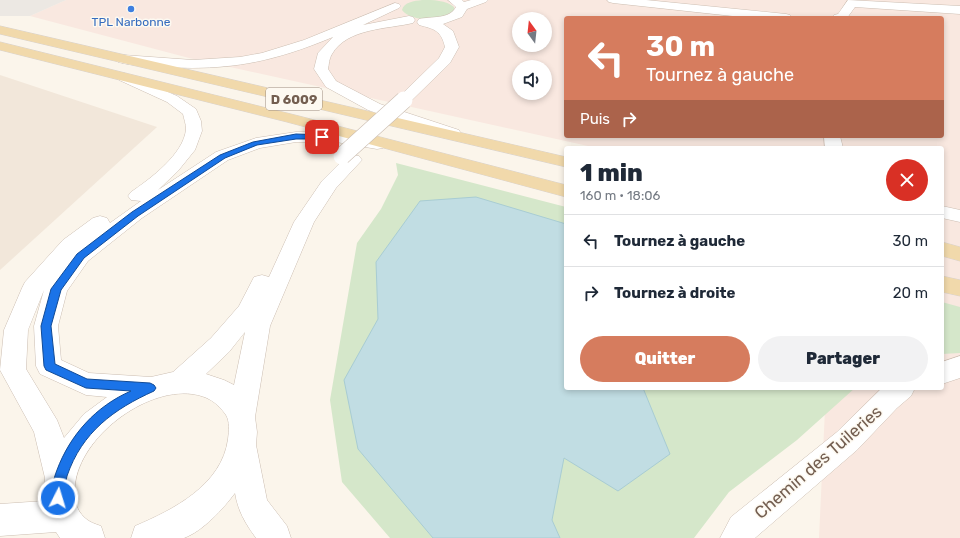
<!DOCTYPE html>
<html lang="fr">
<head>
<meta charset="utf-8">
<style>
	:root { --surface:#fff; --page:#f2f2f3; --text:#1f2937; --muted:#747a83; --line:#e0e1e3; --accent:#d67c5e }
	body { margin:0; font-family:Rubik,sans-serif; background:var(--page); color:var(--text); height:100vh; display:flex; flex-direction:column; font-size:15px; white-space:nowrap }
	* { box-sizing:border-box; margin:0 }
	p { font-size:13px; color:var(--muted) }
	.icon { flex:none; width:22px; height:22px; fill:none; stroke:currentColor; stroke-width:2; stroke-linecap:round; stroke-linejoin:round }
	.map { position:relative; flex:1; overflow:hidden }
	.sheet { position:absolute; left:564px; top:146px; width:380px; height:244px; display:flex; flex-direction:column; background:var(--surface); border-radius:4px; box-shadow:0 2px 6px #0003 }
	.sheet>* { flex:none }
	.hud { position:absolute; left:564px; top:16px; width:380px; height:122px; border-radius:4px; box-shadow:0 2px 6px #0003; background:#d67c5e; color:#fff; overflow:hidden }
	.needle { width:26px; rotate:345deg }
	.controls { position:absolute; left:512px; top:12px; display:grid; gap:8px }
	.controls a { display:grid; place-items:center; width:40px; height:40px; border-radius:50%; background:var(--surface); box-shadow:0 2px 6px #0003; font-size:20px }
	.pin { position:absolute; display:grid; place-items:center; width:34px; height:34px; color:#fff; margin:-17px; border-radius:8px; box-shadow:0 2px 6px #0006 }
	.me { position:absolute; width:44px; margin:-22px; rotate:5deg; stroke-linejoin:round; filter:drop-shadow(0 0 3px #0008) }
	.turn { display:flex; align-items:center; gap:14px; height:84px; padding:0 16px; font-size:18px }
	.turn .icon { width:52px; height:52px; stroke-width:2.5 }
	.turn b { display:block; font-size:28px; line-height:34px }
	.then { display:flex; align-items:center; height:38px; padding:0 16px; background:#0003; gap:8px; font-size:15px }
	.round { display:grid; place-items:center; flex:none; width:42px; height:42px; border-radius:21px; background:var(--page) }
	.head { display:flex; align-items:center; justify-content:space-between; height:68px; padding:0 16px }
	h1 { font-size:24px; font-weight:800; line-height:30px }
	.cta { display:flex; gap:8px; margin-top:auto; padding:8px 16px }
	.cta a { flex:1; height:46px; border-radius:24px; background:var(--accent); color:#fff; font-size:16px; font-weight:800; line-height:46px; text-align:center }
	.cta a+a { background:var(--page); color:var(--text) }
	ul { padding:0; list-style:none }
	li { display:flex; align-items:center; gap:12px; height:52px; padding:0 16px; border-top:1px solid var(--line) }
	li div { flex:1 }
	li b { display:block; font-size:15px }
	li em { font-style:normal }
	.map>svg:first-child { display:block }
	.residential { fill:#f2e7da }
	.commercial { fill:#f9e8e0; fill-rule:evenodd }
	.industrial { fill:#ece8e3 }
	.green { fill:#d5e7ca }
	.water { fill:#c1dde3; stroke:#a8ccd3 }
	.lines { fill:none; stroke-linecap:round; stroke-linejoin:round }
	.minor-casing { stroke:#ccbeb2; stroke-width:1 }
	.major-casing { stroke:#d8d2ce; stroke-width:1 }
	.minor { fill:#fff; fill-rule:evenodd }
	.major { fill:#f1d9ab; fill-rule:evenodd }
	.minor-bridge-casing { stroke:#ccbeb2; stroke-width:18; stroke-linecap:butt }
	.minor-bridge { stroke:#fff; stroke-width:17 }
	.route { fill:#1a73e8; stroke:#114b97 }
	.shop-dot { fill:#3f7fe0; stroke:#fdf9f1; stroke-width:1.5 }
	.labels { text-anchor:middle; dominant-baseline:central; stroke-width:3; stroke-linejoin:round; paint-order:stroke }
	.far-shop-label { font-size:12px; fill:#366cbe; stroke:#fdf9f1 }
	.shield { fill:#fdf9f1; stroke:#9c8c80; stroke-width:1 }
	.shield-label { font-size:13px; font-weight:bold; fill:#735e50 }
	.near-street-label { font-size:17px; fill:#735e50; stroke:#fdf9f1 }
</style>
</head>
<body>
<div class="map">
<svg width="960" height="538" viewBox="0 0 960 538">
	<rect width="100%" height="100%" fill="#fbf5eb"/>
	<path class="residential" d="M0,75l157,52 -157,143z"/>
	<path class="commercial" d="M66,0h894v538h-141l7,-150h116v-240h-345l-408,-90 -159,-42zM566,18h376v118h-376zM519,19h26v26h-26zM519,67h26v26h-26z"/>
	<path class="industrial" d="M0,0h66l-36,16h-30z"/>
	<path class="green" d="M422,0c11,0 24,0 32,7v3c-11,11 -42,13 -52,0 2,-8 12,-9 20,-10z
		M396,163l170,44v181h289l-58,52 -68,52 -35,46h-304l-48,-56 -12,-82 27,-157 24,-34 17,-34z
		M942,302l18,5v46l-18,1z"/>
	<path class="water" d="M476,197l90,27v164h77l27,66 -52,37 -54,-33 -12,62 8,18h-127l-75,-89 -14,-69 34,-61 -2,-57 44,-61z"/>
	<g class="lines">
		<g class="minor-casing">
			<path id="minor" d="M448,0h14l2,2 7,-2h17l-2,2 -19,7 -5,8 -19,7 10,7 6,16 -9,16 -41,40 -5,2 -5,-2 -3,-3 3,-3 40,-39 6,-11c-4,-17 -11,-18 -26,-22l-2,-3 2,-3c12,-3 30,1 37,-12z
				M607,0h39l140,14 4,1 2,3h-41l-138,-15 -4,-1z
				M848,0l112,6v8l-105,-7 -8,11h-15l2,-3 4,-1z
				M395,3l4,1 2,2 -2,2 -36,17 46,-9 4,1 2,3 -2,3c-25,6 -66,5 -81,31 -3,4 -3,11 -4,15l8,12 44,23 79,26 2,4 -2,4 -6,1 -6,-1 -79,-28 -42,-23 -12,-18 4,-16 15,-16c-60,25 -104,34 -169,30 -15,-1 -31,-1 -46,-5l-2,-3 2,-3 5,-1 70,5 47,-3 22,-4 42,-13z
				M124,73l53,23 19,13 5,12 1,10 -7,19 -17,21 -20,19 58,-38 40,-14 40,-6h40l41,7 6,1 3,4 -3,4 -6,1 -41,-7h-40l-36,6 -32,12 -86,58 -54,43 -21,30 -9,35 3,34 28,13 62,4 22,-5 38,-34 28,-32 15,-29 8,-2 7,2 25,-55 28,-41 25,-25 6,-1 6,1 3,4 -26,28 -22,34 -44,104 -15,91 2,15 -1,13 11,55 20,26 4,12h-35c-11,-15 -18,-27 -21,-45 -12,16 -32,38 -51,45 -9,0 -42,0 -53,0l4,-12c38,-16 87,-41 93,-87 1,-8 2,-17 -2,-24 -9,-13 -19,-19 -34,-21 -47,-6 -112,43 -117,91 -2,12 0,24 10,33 4,4 10,6 16,8l4,12h-45l-4,-6 -56,4v-32l44,-3 -1,-7 2,-16 -11,-46 -34,-62 4,-40 18,-42 3,-6 38,-42 30,-22 7,-2 7,2 3,5 31,-22 -10,-1 -3,-4 3,-4c19,-13 53,-38 55,-63 0,-5 -2,-10 -3,-15l-16,-12 -48,-22 -2,-3 2,-3zM44,290l-10,36 2,40 4,8 46,21 21,2 -23,17 -20,24 -7,-18 -31,-51 2,-39zM245,332l-11,53 -10,-5 -18,-6 23,-22z
				M824,136h16l3,12h-18z
				M942,206l18,4v12l-18,-4z
				M960,356v22l-18,6v-22z
				M882,388h33l-4,8 -14,12 -40,42 -102,88h-35l11,-21 106,-85z"/>
		</g>
		<g class="major-casing">
			<path id="major" d="M0,26l566,131v10l-566,-133z
				M0,42l299,74 267,69v12l-279,-75 -287,-72z
				M942,242l18,5v14l-18,-5z
				M942,276l18,4v16l-18,-4z"/>
		</g>
		<use href="#minor" class="minor"/>
		<use href="#major" class="major"/>
		<g class="minor-bridge-casing">
			<path id="minor-bridge" d="M342,156l62,-56"/>
		</g>
		<use href="#minor-bridge" class="minor-bridge"/>
	</g>
	<path class="route" d="M296,134l26,1 4,2 -4,2h-26l-39,6 -32,13 -87,58 -54,42 -23,32 -10,36 4,38 32,15 63,4 4,2 2,3 -2,3c-40,18 -72,41 -87,85 -3,9 -1,18 -4,27l-5,2 -4,-2c-4,-10 -1,-23 3,-33 13,-35 39,-64 74,-79l-45,-3 -40,-18 -2,-4 -3,-40 10,-37 26,-35 55,-42 88,-57 33,-13z"/>
	<circle class="shop-dot" cx="131" cy="9" r="4"/>
	<g class="labels">
		<g class="far-shop-label">
			<text x="131" y="22">TPL Narbonne</text>
		</g>
		<rect class="shield" x="266" y="88" width="56" height="22" rx="3"/>
		<g class="shield-label">
			<text x="294" y="99">D 6009</text>
		</g>
		<g class="near-street-label">
			<text transform="translate(818 462) rotate(-41)">Chemin des Tuileries</text>
		</g>
	</g>
</svg>
<div class="controls">
<a><svg class="needle" viewBox="-14 -14 28 28"><path d="M0-13l5 13h-10z" fill="#e53935"/><path d="M0 13l5-13h-10z" fill="#747a83"/></svg></a>
<a><svg class="icon" aria-label="sound" viewBox="0 0 24 24"><path d="M4 9h4l5-4v14l-5-4H4zM17 9q2 3 0 6"/></svg></a>
</div>
<div class="pin" style="left:322px;top:137px;background:#d93025"><svg class="icon" aria-label="arrive" viewBox="0 0 24 24"><path d="M6 21V4h12l-3 4 3 4H6"/></svg></div>
<svg class="me" style="left:58px;top:498px" viewBox="-20 -20 40 40"><circle r="17" fill="#1a73e8" stroke="#fff" stroke-width="3"/><path d="M0-11L8 9 0 5-8 9z" fill="#fff"/></svg>
<div class="hud">
<div class="turn"><svg class="icon" aria-label="left" viewBox="0 0 24 24"><path d="M17 20v-9H6M10 6l-5 5 5 5"/></svg><div><b>30 m</b>Tournez à gauche</div></div>
<div class="then">Puis<svg class="icon" aria-label="right" viewBox="0 0 24 24"><path d="M7 20v-9h11M14 6l5 5-5 5"/></svg></div>
</div>
<section class="sheet">
<div class="head"><div><h1>1 min</h1><p>160 m · 18:06</p></div><a class="round" style="background:#d93025;color:#fff"><svg class="icon" aria-label="close" viewBox="0 0 24 24"><path d="M6 6l12 12M18 6L6 18"/></svg></a></div>
<ul>
<li><svg class="icon" aria-label="left" viewBox="0 0 24 24"><path d="M17 20v-9H6M10 6l-5 5 5 5"/></svg><div><b>Tournez à gauche</b></div><em>30 m</em></li>
<li><svg class="icon" aria-label="right" viewBox="0 0 24 24"><path d="M7 20v-9h11M14 6l5 5-5 5"/></svg><div><b>Tournez à droite</b></div><em>20 m</em></li>
</ul>
<div class="cta"><a>Quitter</a><a>Partager</a></div>
</section>
</div>
</body>
</html>
